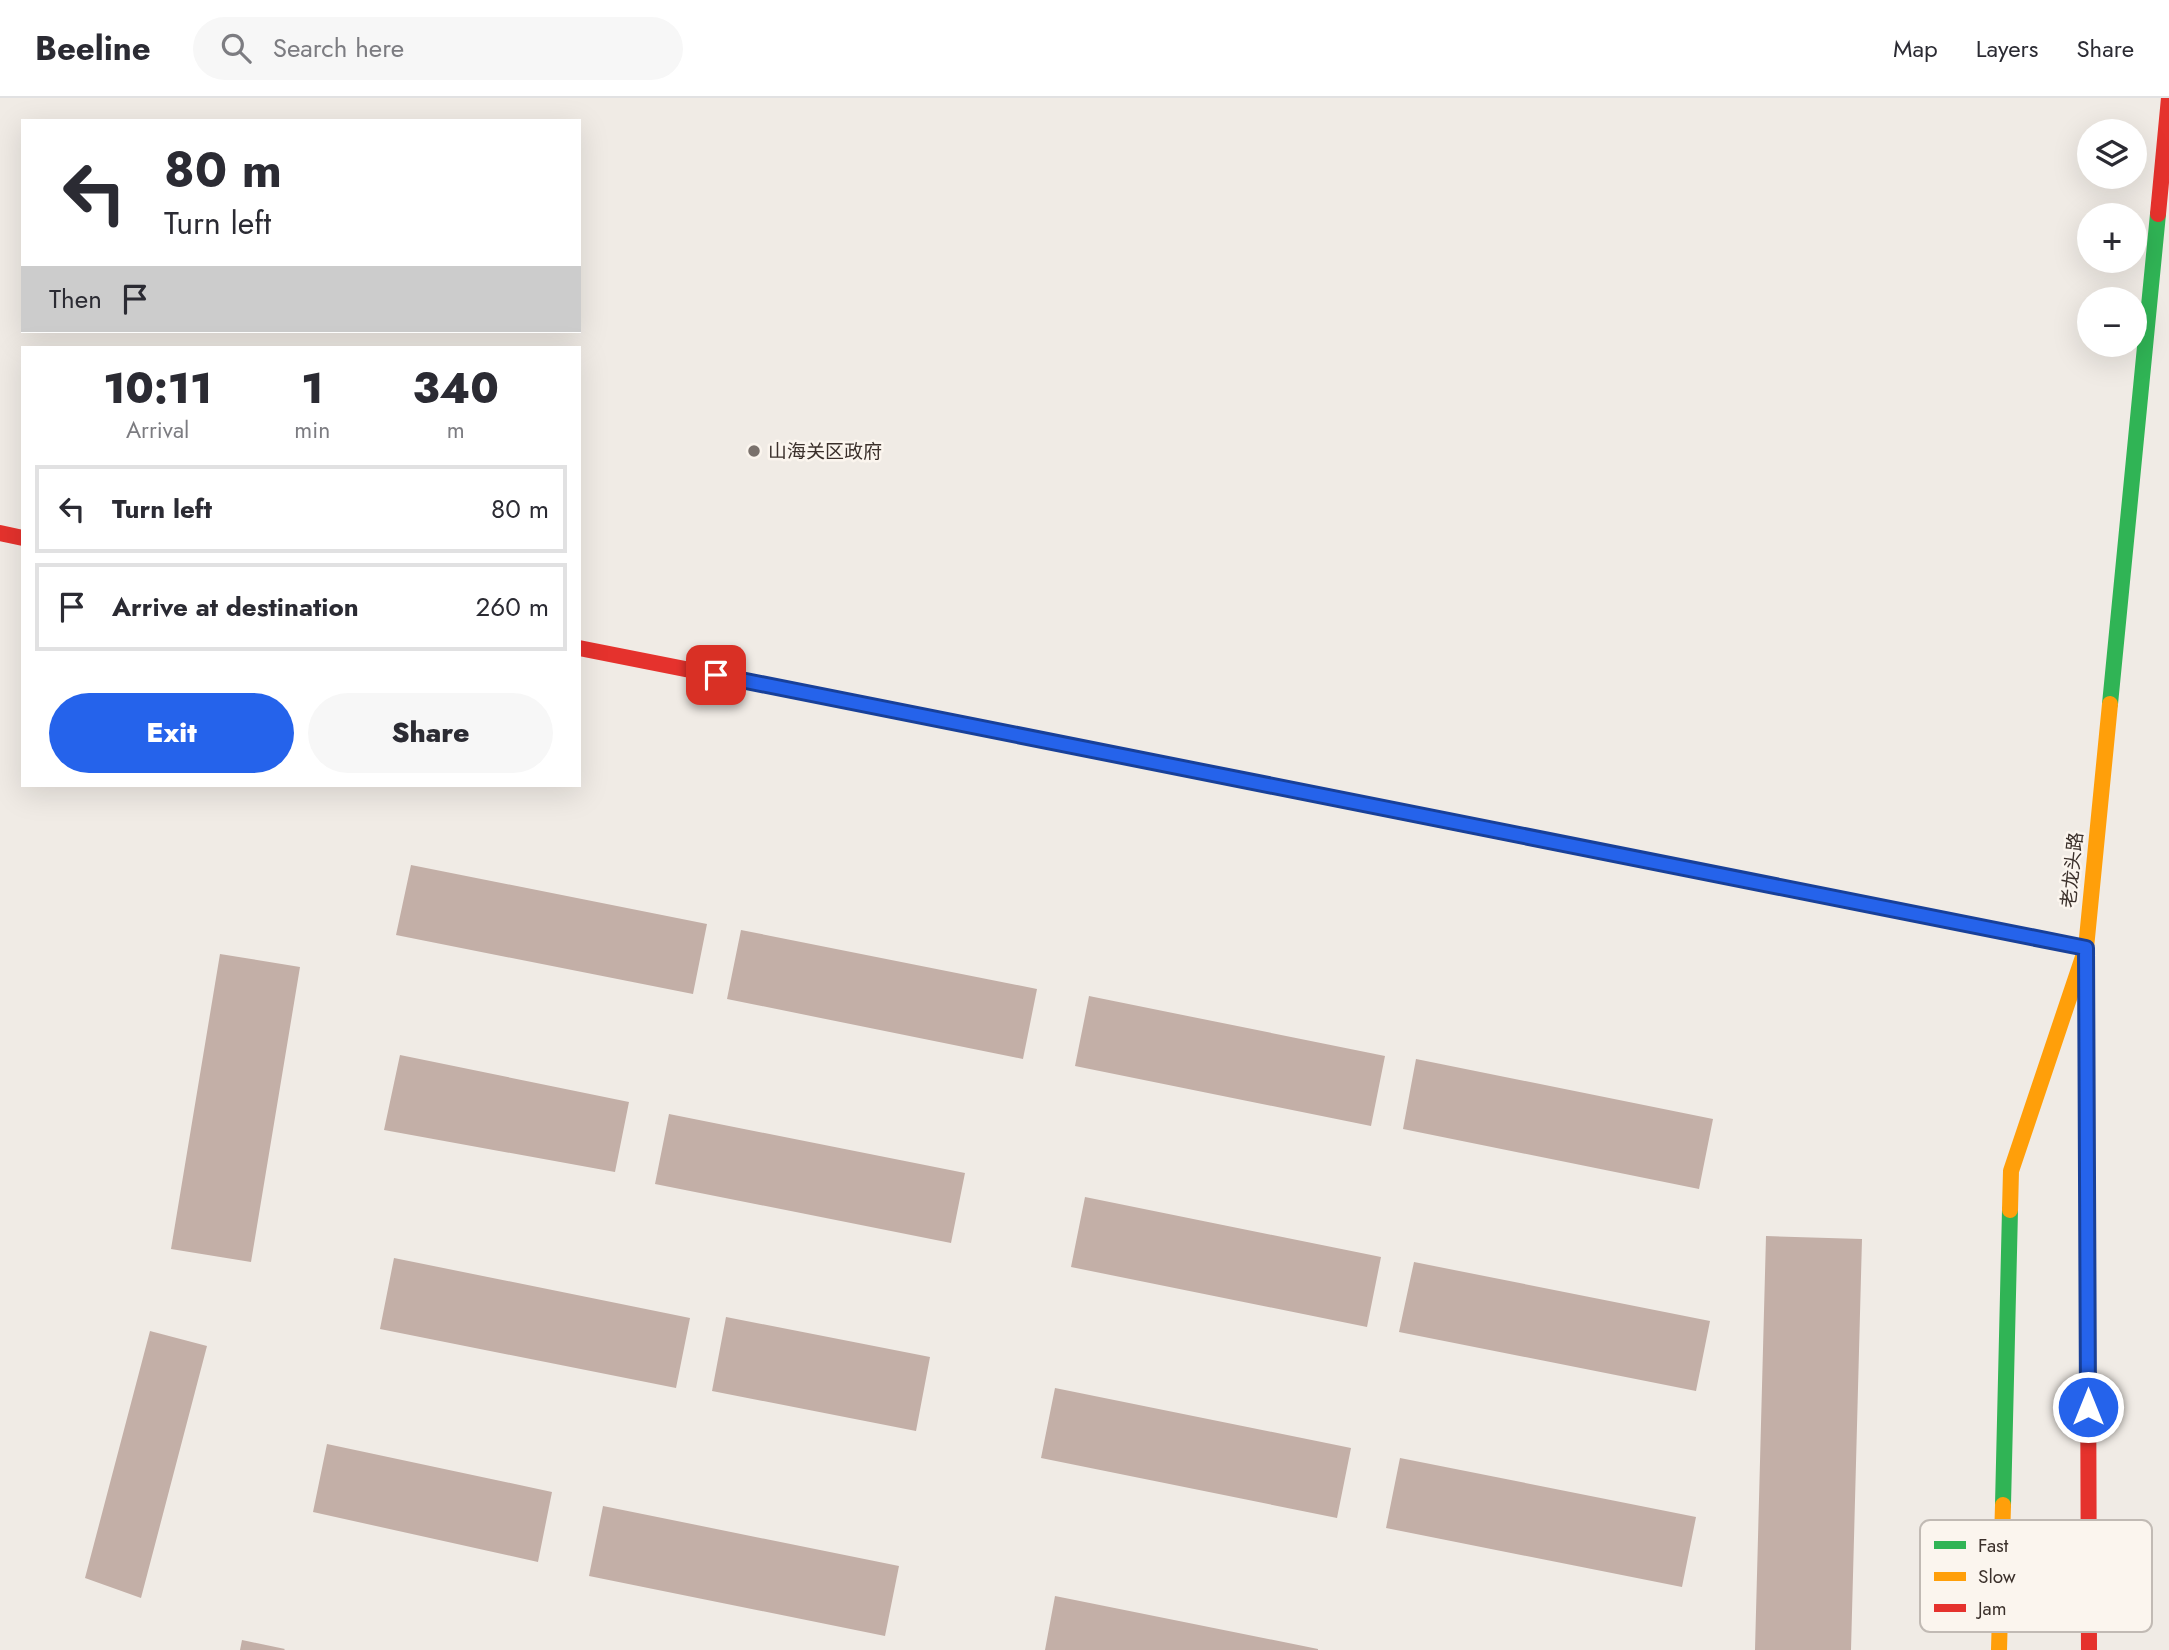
<!DOCTYPE html>
<html lang="en">
<head>
<meta charset="utf-8">
<style>
	:root { --surface:#fff; --page:#f7f7f7; --text:#2b2b33; --muted:#7c7c81; --line:#e1e1e2; --accent:#2563eb }
	body { margin:0; font-family:Jost,"Noto Sans SC",sans-serif; background:var(--page); color:var(--text); height:100vh; display:flex; flex-direction:column; font-size:26px; white-space:nowrap }
	* { box-sizing:border-box; margin:0 }
	p { font-size:23px; color:var(--muted) }
	.icon { flex:none; width:38px; height:38px; fill:none; stroke:currentColor; stroke-width:2; stroke-linecap:round; stroke-linejoin:round }
	.map { position:relative; flex:1; overflow:hidden }
	.panel { position:absolute; left:21px; top:248px; width:560px; height:441px; display:flex; flex-direction:column; background:var(--surface); border-radius:0px; box-shadow:0 7px 28px #0002 }
	.panel>* { flex:none }
	.top-card { position:absolute; left:21px; top:21px; width:560px; height:214px; border-radius:0px; box-shadow:0 7px 28px #0002; background:#fff; color:var(--text); overflow:hidden }
	.tools { position:absolute; left:2077px; top:21px; display:grid; gap:14px }
	.tools a { display:grid; place-items:center; width:70px; height:70px; border-radius:50%; background:var(--surface); box-shadow:0 7px 28px #0002; font-size:35px }
	.pin { position:absolute; display:grid; place-items:center; width:60px; height:60px; color:#fff; margin:-30px; border-radius:14px; box-shadow:0 4px 10px #0006 }
	.me { position:absolute; width:77px; margin:-38px; rotate:0deg; stroke-linejoin:round; filter:drop-shadow(0 0 5px #0008) }
	.turn { display:flex; align-items:center; gap:24px; height:147px; padding:0 28px; font-size:32px }
	.turn .icon { width:91px; height:91px; stroke-width:2.5 }
	.turn b { display:block; font-size:49px; line-height:60px }
	.then { display:flex; align-items:center; height:66px; padding:0 28px; background:#0003; gap:14px; font-size:26px }
	.eta { display:flex; justify-content:space-evenly; align-items:center; height:119px; text-align:center }
	.eta b { font-size:42px; font-weight:800; line-height:49px }
	.cta { display:flex; gap:14px; margin-top:auto; padding:14px 28px }
	.cta a { flex:1; height:80px; border-radius:42px; background:var(--accent); color:#fff; font-size:28px; font-weight:800; line-height:80px; text-align:center }
	.cta a+a { background:var(--page); color:var(--text) }
	ul { padding:0; list-style:none }
	li { display:flex; align-items:center; gap:21px; height:88px; margin:0 14px 10px; padding:0 14px; border:4px solid var(--line); border-radius:0px }
	li div { flex:1 }
	li b { display:block; font-size:26px }
	li em { font-style:normal }
	header { display:flex; align-items:center; gap:42px; box-sizing:border-box; height:98px; padding:0 35px; background:var(--surface); border-bottom:2px solid var(--line) }
	header strong { font-size:33px }
	nav { display:flex; gap:38px; margin-inline-start:auto; font-size:24px }
	.search { width:490px; height:63px; background:var(--page); display:flex; align-items:center; gap:18px; box-sizing:border-box; padding:0 24px; border-radius:38px; color:var(--muted); font-size:26px }
	.map>svg:first-child { display:block }
	.building { fill:#c3afa7 }
	.lines { fill:none; stroke-linecap:round; stroke-linejoin:round }
	.fast { stroke:#30b455; stroke-width:16 }
	.slow { stroke:#ff9f0a; stroke-width:16 }
	.jam { stroke:#e5322d; stroke-width:16 }
	.route-casing { stroke:#184099; stroke-width:18 }
	.route { stroke:#2563eb; stroke-width:12 }
	.poi-dot { fill:#7a716c; stroke:#fbf5ee; stroke-width:2.5 }
	.labels { text-anchor:middle; dominant-baseline:central; stroke-width:5; stroke-linejoin:round; paint-order:stroke }
	.poi-label { font-size:19px; fill:#3b302b; stroke:#fbf5ee; text-anchor:start }
	.street-label { font-size:19px; fill:#3b302b; stroke:#fbf5ee }
	.key { fill:#fbf5ee; stroke:#c1bab4; stroke-width:2 }
	.key-label { font-size:19px; fill:#3b302b }
</style>
</head>
<body>
<header>
<strong>Beeline</strong>
<div class="search"><svg class="icon" aria-label="search" viewBox="0 0 24 24"><circle cx="10" cy="10" r="6"/><path d="M15 15l6 6"/></svg>Search here</div>
<nav><a>Map</a><a>Layers</a><a>Share</a></nav>
</header>
<div class="map">
<svg width="2169" height="1552" viewBox="0 0 2169 1552">
	<rect width="100%" height="100%" fill="#f0ebe5"/>
	<path class="building" d="M411,767l296,59 -14,70 -297,-59z
		M741,832l296,59 -14,70 -296,-60z
		M220,856l80,13 -49,295 -80,-13z
		M1089,898l296,60 -14,70 -296,-60z
		M400,957l229,47 -14,70 -231,-42z
		M1416,961l297,60 -14,70 -296,-60z
		M669,1016l296,59 -14,70 -296,-59z
		M1085,1099l296,60 -14,70 -296,-60z
		M1766,1138l96,3 -11,411h-96z
		M394,1160l296,60 -14,70 -296,-59z
		M1414,1164l296,59 -14,70 -297,-59z
		M726,1219l204,40 -14,74 -204,-40z
		M150,1233l57,15 -66,252 -56,-20z
		M1055,1290l296,60 -14,70 -296,-60z
		M327,1346l225,48 -14,70 -225,-50z
		M1400,1360l296,59 -14,70 -296,-59z
		M603,1408l296,60 -14,70 -296,-60z
		M1055,1498l263,53v1h-273z
		M242,1542l43,9 -1,1h-44z"/>
	<g class="lines">
		<path class="fast" d="M2110,606l48,-490
			M2086,881l2,348
			M2003,1407l7,-295"/>
		<path class="slow" d="M902,614l535,107
			M1885,810l201,40 -75,223 -1,39
			M2086,881v-31l24,-244
			M1999,1552l4,-145"/>
		<path class="jam" d="M2158,116l11,-116
			M0,435l23,5
			M579,550l323,64
			M1437,721l448,89
			M2088,1229l1,323"/>
	</g>
	<g class="lines">
		<g class="route-casing">
			<path id="route" d="M716,577l1370,273 2,459"/>
		</g>
		<use href="#route" class="route"/>
	</g>
	<circle class="poi-dot" cx="754" cy="353" r="7"/>
	<g class="labels">
		<g class="poi-label">
			<text x="768" y="353">山海关区政府</text>
		</g>
		<g class="street-label">
			<text transform="translate(2072 772) rotate(-84)">老龙头路</text>
		</g>
	</g>
	<rect x="1920" y="1422" width="232" height="112" rx="10" class="key"/>
	<rect x="1934" y="1443" width="32" height="8" fill="#30b455"/>
	<rect x="1934" y="1474" width="32" height="9" fill="#ff9f0a"/>
	<rect x="1934" y="1506" width="32" height="8" fill="#e5322d"/>
	<g class="key-label">
		<text x="1978" y="1454">Fast</text>
		<text x="1978" y="1485">Slow</text>
		<text x="1978" y="1517">Jam</text>
	</g>
</svg>
<div class="tools">
<a><svg class="icon" aria-label="layers" viewBox="0 0 24 24"><path d="M12 4l9 5-9 5-9-5zM3 14l9 5 9-5"/></svg></a>
<a>+</a>
<a>−</a>
</div>
<div class="pin" style="left:716px;top:577px;background:#d93025"><svg class="icon" aria-label="arrive" viewBox="0 0 24 24"><path d="M6 21V4h12l-3 4 3 4H6"/></svg></div>
<svg class="me" style="left:2088px;top:1309px" viewBox="-20 -20 40 40"><circle r="17" fill="#2563eb" stroke="#fff" stroke-width="3"/><path d="M0-11L8 9 0 5-8 9z" fill="#fff"/></svg>
<div class="top-card">
<div class="turn"><svg class="icon" aria-label="left" viewBox="0 0 24 24"><path d="M17 20v-9H6M10 6l-5 5 5 5"/></svg><div><b>80 m</b>Turn left</div></div>
<div class="then">Then<svg class="icon" aria-label="arrive" viewBox="0 0 24 24"><path d="M6 21V4h12l-3 4 3 4H6"/></svg></div>
</div>
<section class="panel">
<div class="eta">
<div><b>10:11</b><p>Arrival</p></div>
<div><b>1</b><p>min</p></div>
<div><b>340</b><p>m</p></div>
</div>
<ul>
<li><svg class="icon" aria-label="left" viewBox="0 0 24 24"><path d="M17 20v-9H6M10 6l-5 5 5 5"/></svg><div><b>Turn left</b></div><em>80 m</em></li>
<li><svg class="icon" aria-label="arrive" viewBox="0 0 24 24"><path d="M6 21V4h12l-3 4 3 4H6"/></svg><div><b>Arrive at destination</b></div><em>260 m</em></li>
</ul>
<div class="cta"><a>Exit</a><a>Share</a></div>
</section>
</div>
</body>
</html>
